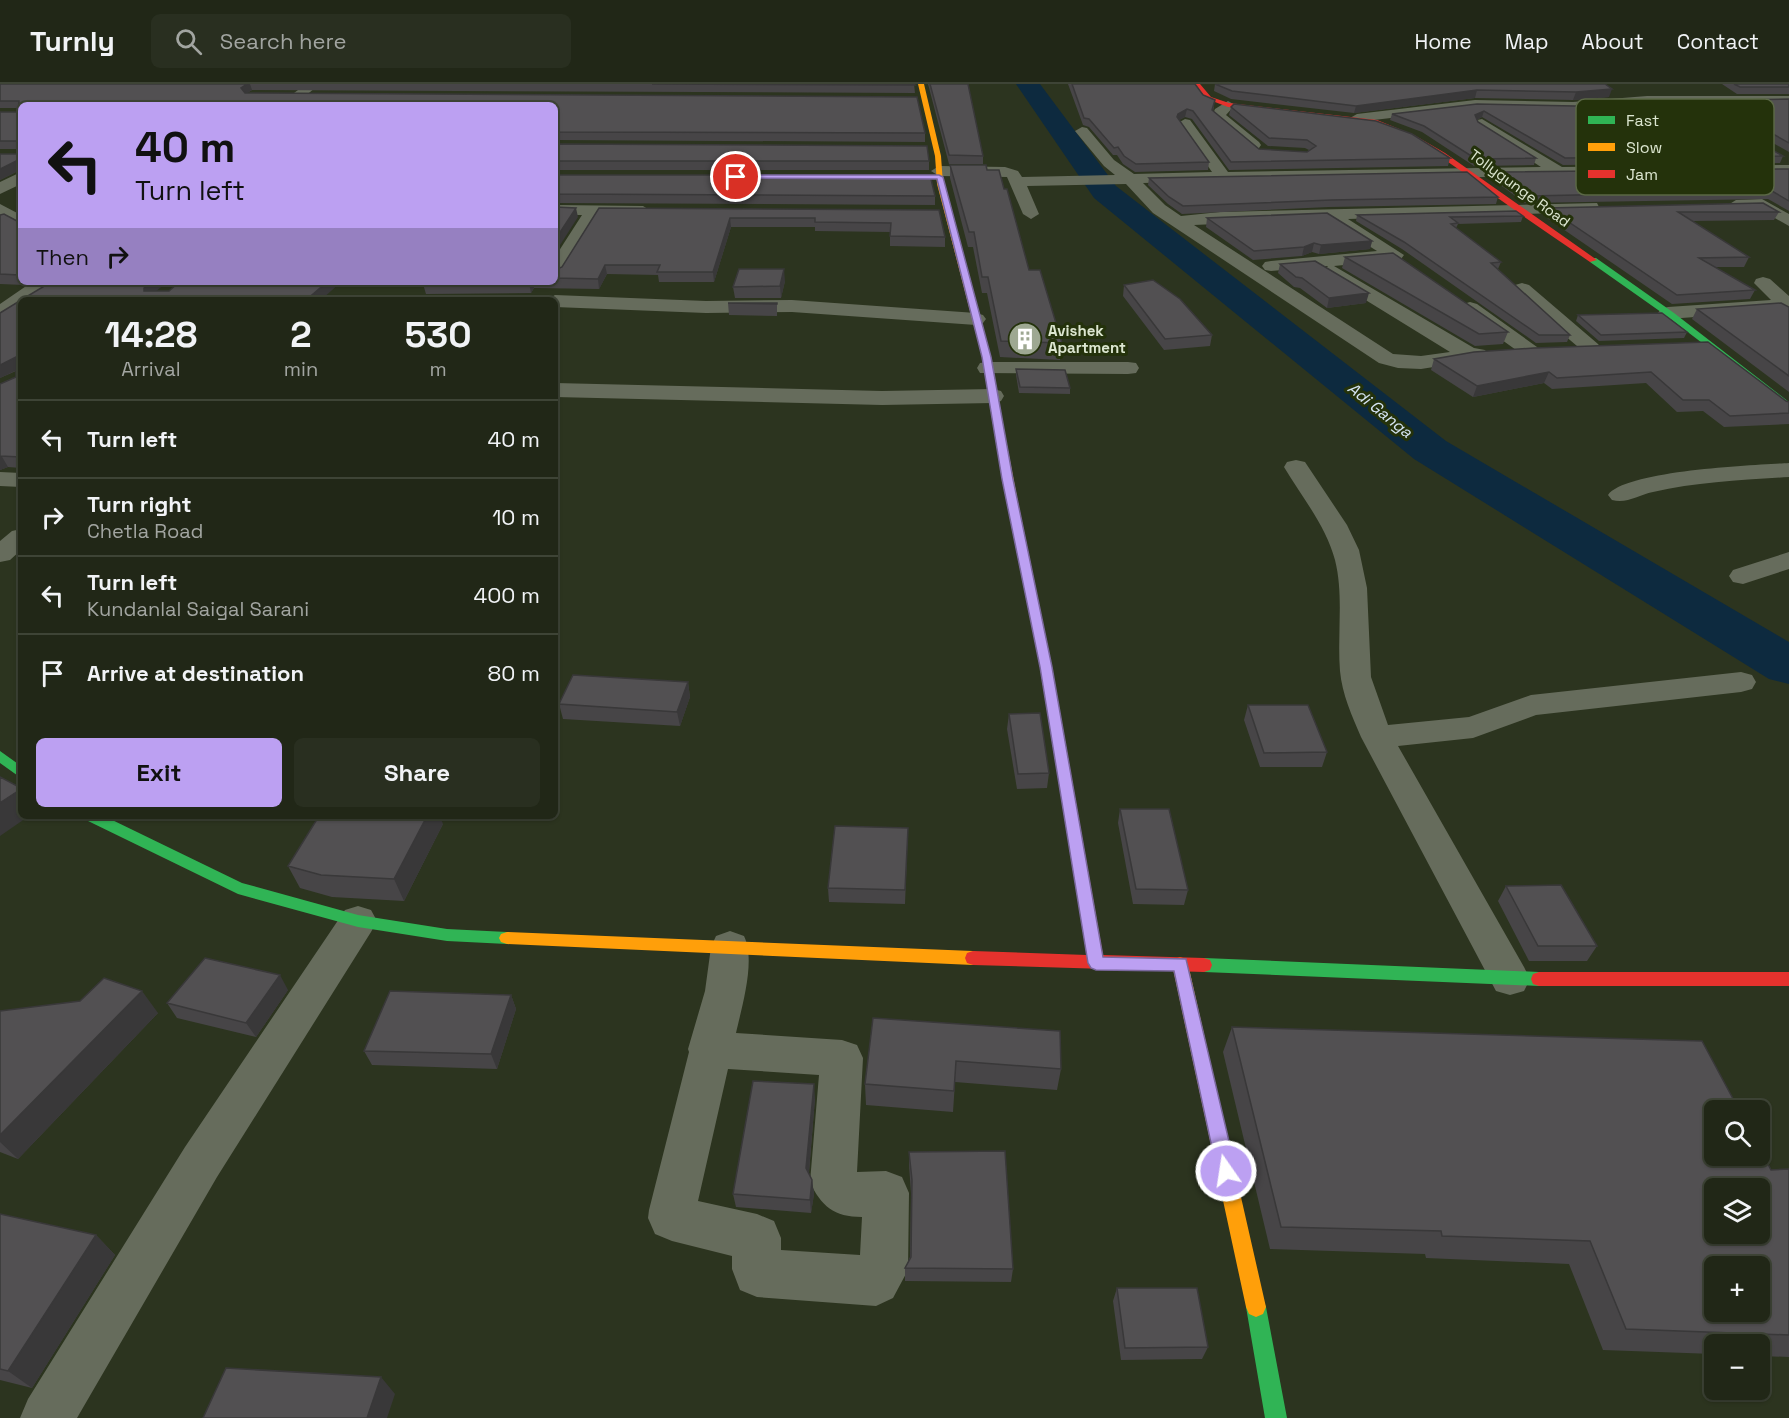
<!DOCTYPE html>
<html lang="en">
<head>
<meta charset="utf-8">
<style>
	:root { --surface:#212717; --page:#292f20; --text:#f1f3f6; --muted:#a2a5a1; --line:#3e4436; --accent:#bca0f2 }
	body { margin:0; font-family:"Space Grotesk",sans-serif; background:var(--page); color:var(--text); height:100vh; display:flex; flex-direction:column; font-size:22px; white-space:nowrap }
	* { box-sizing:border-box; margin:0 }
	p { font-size:20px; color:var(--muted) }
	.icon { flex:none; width:33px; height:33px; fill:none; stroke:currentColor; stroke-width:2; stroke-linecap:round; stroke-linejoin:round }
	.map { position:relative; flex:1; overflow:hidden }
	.drawer { position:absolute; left:18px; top:213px; width:540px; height:522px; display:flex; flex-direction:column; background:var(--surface); border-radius:9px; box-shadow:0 2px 4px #0004,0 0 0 2px var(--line) }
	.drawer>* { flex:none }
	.guide { position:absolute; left:18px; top:18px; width:540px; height:183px; border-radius:9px; box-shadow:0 2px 4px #0004,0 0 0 2px var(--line); background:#bca0f2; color:#111; overflow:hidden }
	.controls { position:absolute; left:1704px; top:1016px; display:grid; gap:12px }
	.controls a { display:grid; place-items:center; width:66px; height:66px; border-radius:9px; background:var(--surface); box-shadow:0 2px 4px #0004,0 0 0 2px var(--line); font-size:30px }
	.pin { position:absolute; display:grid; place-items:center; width:51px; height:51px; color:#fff; margin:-26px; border:3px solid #fff; border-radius:50%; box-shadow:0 2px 6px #0007 }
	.me { position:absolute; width:66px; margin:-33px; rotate:347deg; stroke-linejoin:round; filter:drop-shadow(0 0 4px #0008) }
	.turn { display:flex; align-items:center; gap:21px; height:126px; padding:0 18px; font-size:27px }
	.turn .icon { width:78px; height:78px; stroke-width:2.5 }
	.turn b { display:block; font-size:42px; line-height:51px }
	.then { display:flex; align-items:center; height:57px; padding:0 18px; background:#0003; gap:12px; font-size:22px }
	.eta { display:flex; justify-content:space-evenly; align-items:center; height:102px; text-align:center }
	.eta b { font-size:36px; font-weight:700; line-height:42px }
	.primary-button { display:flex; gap:12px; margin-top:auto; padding:12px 18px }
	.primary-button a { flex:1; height:69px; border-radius:9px; background:var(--accent); color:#111; font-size:24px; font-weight:700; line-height:69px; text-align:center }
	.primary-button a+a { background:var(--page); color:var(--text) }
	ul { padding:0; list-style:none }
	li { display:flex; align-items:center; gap:18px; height:78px; padding:0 18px; border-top:2px solid var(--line) }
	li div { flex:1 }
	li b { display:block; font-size:22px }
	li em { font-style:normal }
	header { display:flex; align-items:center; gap:36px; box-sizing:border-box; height:84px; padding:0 30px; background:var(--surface); border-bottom:2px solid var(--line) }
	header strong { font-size:28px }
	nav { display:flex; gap:33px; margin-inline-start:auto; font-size:21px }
	.search { width:420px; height:54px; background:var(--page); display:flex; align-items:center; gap:15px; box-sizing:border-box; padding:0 21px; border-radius:9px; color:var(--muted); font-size:22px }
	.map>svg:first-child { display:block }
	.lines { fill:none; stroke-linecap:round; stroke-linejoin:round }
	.river { fill:#0d2a3f; fill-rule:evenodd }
	.street { fill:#666c5c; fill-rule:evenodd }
	.fast { fill:#30b455; fill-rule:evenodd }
	.slow { fill:#ff9f0a; fill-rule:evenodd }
	.jam { fill:#e5322d; fill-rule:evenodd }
	.wall { fill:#474547 }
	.shaded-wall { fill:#393839 }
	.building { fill:#525052; stroke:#393839; stroke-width:1.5; fill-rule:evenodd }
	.route { fill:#bca0f2; stroke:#7a689d; stroke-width:1.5 }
	.labels { text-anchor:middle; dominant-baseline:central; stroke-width:6; stroke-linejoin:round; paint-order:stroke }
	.far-street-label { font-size:15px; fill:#dce6d0; stroke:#24320b }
	.far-poi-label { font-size:15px; font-weight:bold; fill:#dce6d0; stroke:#24320b; text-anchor:start }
	.far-water-label { font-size:16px; font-style:italic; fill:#d6e5f4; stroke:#24320b }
	.key { fill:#24320b; stroke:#5b6846; stroke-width:1.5 }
	.key-label { font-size:16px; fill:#dce6d0 }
</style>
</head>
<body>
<header>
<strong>Turnly</strong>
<div class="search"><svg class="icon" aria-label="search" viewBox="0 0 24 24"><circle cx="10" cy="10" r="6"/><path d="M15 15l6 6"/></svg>Search here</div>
<nav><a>Home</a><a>Map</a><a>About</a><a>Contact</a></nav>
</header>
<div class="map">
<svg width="1789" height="1334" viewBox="0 0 1789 1334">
	<rect width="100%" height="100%" fill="#2c341f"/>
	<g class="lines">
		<path class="river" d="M1016,0h24l76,102 330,255 343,201v42l-20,-5 -355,-220 -320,-261z"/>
		<path class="street" d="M306,0h14l-26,21h-16z
			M1647,12h142v8h-142l-74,6 -98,-2 -118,14 -7,-4 7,-4 118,-14 98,2z
			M1228,17l7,4 -9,10 33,27 2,3 -2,3h-10l-37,-32 3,-7z
			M1185,35l5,1 38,52 313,-5 -64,-41 -2,-3 2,-3 5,-1 80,48 227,-2v10l-445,3 -201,5 22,22 16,11 39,-4 377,-9 2,4 -8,5 -243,7 56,36 -3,4 -6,1 -61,6 140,82 11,2 3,4 -3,4 -7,2 -57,9 -23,-1 -19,-5 -226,-150 -27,-29 -99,2 12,28 -8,5 -8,-5 -16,-37 -68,-1 -8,-5 8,-5 66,1 13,4 4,6 93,-2 -11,-9 -29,-35 7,-4 5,1 27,32 20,14 78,-2 -34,-49zM1326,135l51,32 -106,10 -6,1 -3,4 3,4 6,1 57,-5 -5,5 2,4 125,77 -29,4 -28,-2 -199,-129z
			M21,88v12l-21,10v-12z
			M1762,115l27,15v12l-30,-17 -23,1 -8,-5 8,-5z
			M0,120l21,11v13l-21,-12z
			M555,121l88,1 8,5 -8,5 -44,-1 -37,61 -7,2v-21l27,-42h-27z
			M1763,193l7,2 19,17v14l-121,9 -7,-2 -3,-4 3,-4 7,-2 103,-7 -17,-17 2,-4z
			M32,198h21l-22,18h-10v7l-14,10 -7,2v-15z
			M1522,199l7,2 69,59 3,4 -3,4 -7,2 -7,-2 -69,-59 -3,-4 3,-4z
			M555,211l151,6 86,-1 184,13 7,2 3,4 -3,4 -7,2 -184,-13 -86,1 -151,-6v-7h-9z
			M1470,218l7,2 60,43 3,4 -3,4 -7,2 -7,-2 -60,-43 -3,-4 3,-4z
			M988,278h140l8,1 3,5 -3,5 -8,1 -148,-1 -3,-5 3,-5z
			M555,299l327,8 111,-2 8,2 3,5 -3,5 -8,2 -111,2 -327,-8z
			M1296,376l9,2 42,63 12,25 8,38 4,89 17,48 81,-8 62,-22 210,-23 11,3 4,7 -4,7 -11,3 -205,23 -63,23 -75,8 126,221 6,12 -6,12 -14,4 -14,-4 -135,-254c-9,-21 -19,-43 -21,-66 -3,-37 4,-75 -5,-111 -9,-34 -33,-63 -51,-93l3,-5z
			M1789,379v14c-45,3 -92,5 -136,15 -15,3 -26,12 -41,8l-4,-5c18,-25 148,-30 181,-32z
			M0,388l21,1v14l-21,-1z
			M21,445v21l-11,10 -10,2v-21l12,-10z
			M1789,468v17l-46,15 -10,-2 -4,-6 4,-6z
			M358,822l13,4 6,11 -6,11 -154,245 -140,241h-57l8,-19 157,-252 160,-237z
			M730,847l14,5c12,24 -2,70 -8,97l106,7 15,5 6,13 -6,114 29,-1 16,6 7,16 -1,77 -15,28 -17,8 -119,-9 -17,-7 -8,-21v-13l-60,-15 -17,-7 -7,-16 1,-8 40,-158 -1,-3 17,-58 6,-44 5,-11zM728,985l91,6 -9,107c11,24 24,35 52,35l-2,38 -79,-5v-12l-7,-17 -17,-7 -59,-13z"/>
		<path class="fast" d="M1590,174h6l78,55 115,89v7l-121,-92 -78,-55z
			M0,667l21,15v12l-21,-15z
			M84,732h20l138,67 116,32 89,14 60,3 6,2 2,4 -2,4 -6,2 -60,-3 -89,-14 -120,-33 -152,-74z
			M1204,874l335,14 6,2 2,5 -2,5 -6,2 -335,-14 -6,-2 -2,-5 2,-5z
			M1256,1213l7,3 3,7 21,111h-22l-19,-111 3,-7z"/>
		<path class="slow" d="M918,0h6l17,72 2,28 47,173 27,140 -5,3 -5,-3 -25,-140 -45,-173 -2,-28z
			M507,848l466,19 6,2 2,5 -2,5 -6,2 -466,-21 -6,-2 -2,-4 2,-4z
			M1180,873l6,2 2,5 78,343 -3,7 -7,3 -7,-3 -3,-7 -74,-343 2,-5z"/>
		<path class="jam" d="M1194,0h6l11,13 18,6 148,17 37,15 31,18 152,107 -7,2c-29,-20 -59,-40 -88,-61 -41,-30 -78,-60 -126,-77l-148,-17 -21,-8z
			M1012,410l5,3 35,170 51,288 101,3 6,2 2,5 -2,5 -6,2 -231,-7 -6,-2 -2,-5 2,-5 6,-2 114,4 -47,-288 -33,-170z
			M1539,888h250v14h-250l-6,-2 -2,-5 2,-5z"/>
	</g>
	<path class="wall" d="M0,0h914l1,9 -663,-3 -5,3 670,4 8,36v9l-370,-2v-35h-534v65h-1l-20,10v-26h19v-5h-19v-37h19v-4h-19z
		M928,0h40l15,72v8h-34z
		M1068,0h61l74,11 11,12 -1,4 46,38 48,3 2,-2 -4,-2 -37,-2 -39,-31 2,-8 219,51 -2,8 -219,4 -37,-51 -7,-2 -6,3 30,42 -1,8 -73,2 -12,-8 -6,-9h-4l-24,-28 -6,-2z
		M1215,0h390l4,13 -36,3 -98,-2 -121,15 -123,-14 -17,-8z
		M1722,0h67v10h-52z
		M1789,15v53l-65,-37 -6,-1 -6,2 -6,-2 -57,4 -27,-10 2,-6z
		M1477,20l124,4 49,16 133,32 -3,7 -217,2 -81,-48 -5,3 1,2 58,36 -2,7 -60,1 -52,-34 -32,-12 2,-6z
		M555,60l374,17v9h-374z
		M950,81l37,5 17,19 25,81 33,73 -2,17 -60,-3 -13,-64h-5l-9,-46h-5l-18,-69z
		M1789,85v42l-21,-12 -243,4 -33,-24 3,-7z
		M555,91l380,21v9l-380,-2z
		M1149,94l349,19 -2,7 -167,3 -147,7 -14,-10 -20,-19z
		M599,124l340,2 6,27v10l-55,-1v-14l-75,-1v-4h-84l-17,55h-55l-1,-7 -51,-1 -8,15 -65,-1 -3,5 -105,1 -3,-10 2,-2h130v-12l7,-3z
		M1548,124l231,4 -5,8 -82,1 57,36 -5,10h-30l41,23 -5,9 -78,5 -128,-88z
		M21,126v72h7l-4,3 -24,-1v-69l17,6z
		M1357,131l166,1 -2,6 -63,2 -2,4 45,34 -3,7 72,66 -3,7 -31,1 -134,-94 -46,-28z
		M1207,134l165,23 -2,8 -51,5 -7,-2 -10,4 -49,4 -47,-33z
		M1345,173l163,75 -5,12 -28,2 -133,-78z
		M1280,180l86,39 -39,5 -27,-20 -6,-1 -16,-14z
		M785,197l-4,17h-46l-2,-11z
		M1124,201l88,50 -2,11 -46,4 -41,-54z
		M21,216v168l-13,-1 -8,3v-86l16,-7v-6l-16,7z
		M728,219h49v13l-48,-1z
		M1788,223h1v85l-97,-73 5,-10z
		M1578,231l109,17 -3,6 -85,3 -23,-20z
		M1708,258l78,59 3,1v22l-65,3 -21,-16 -26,1 -31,-29 -94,6 -8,-6 -71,14 -42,-27 3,-11z
		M1016,285l54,19v6l-51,-1 -3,-18z
		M688,598l2,15 -10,29 -117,-7 -4,-15z
		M1248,621l79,47 -5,15h-62l-16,-47z
		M1009,630l40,59 -2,15 -30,1 -10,-60z
		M1120,725l68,81 -4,15 -51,-1 -15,-81z
		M443,740l-39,77 -72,-4 -32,-9 -12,-22z
		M908,744l-3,76 -76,-2 -1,-14z
		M1506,802l91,60 -10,15h-58l-31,-60z
		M288,906l-32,47 -79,-19 -10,-15z
		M511,911l5,14 -19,60 -125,-4 -8,-14z
		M0,927l158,2 -140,146 -18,-7z
		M873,934l188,51 -4,21 -102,-8 -2,30 -87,-7 -1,-21z
		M1232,943l539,143 18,-1v188l-29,-1v-12h-46v10l-111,-4 -34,-86 -143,-6 -1,-4 -155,-5 -47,-197z
		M815,1014l-6,75 3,7 2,14 -3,19 -75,-6 -3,-13z
		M909,1068l104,117 -2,13 -106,-1v-13l5,-11 1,-64 -2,-28z
		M0,1130l96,21 19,20 -83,133 -32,-8z
		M1117,1204l91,59 -6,12 -81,1 -8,-59z"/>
	<path class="shaded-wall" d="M247,0h3l2,6 -8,5 -3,-7z
		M1612,5l-3,8 -36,3 3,-8z
		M1477,6l-2,8 -121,15 2,-7z
		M1709,23l-3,7 -57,4 3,-7z
		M1721,23l-3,7 -6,2 3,-6z
		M1187,25l-2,8 -8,4 1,-7z
		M1484,27l-2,6 -9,5 2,-7z
		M16,77l4,9 -20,10v-11z
		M576,124l2,9 -23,36v-13z
		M730,134l1,9 -17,55 -1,-10z
		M1372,157l-2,8 -51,5 2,-9z
		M1314,159l-2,9 -10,4 2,-9z
		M605,181l2,9 -8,15 -1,-10z
		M784,185l1,12 -4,17 -1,-12z
		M151,198h16l-19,16 -4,-7v-3z
		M327,198h14l-20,18h-15z
		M530,198h3l1,6 -3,5 -2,-10z
		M1369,209l-3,10 -39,5 2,-10z
		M16,273l5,11 -21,10v-13z
		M1549,288l-5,11 -71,14 4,-11z
		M1,371l7,12 -8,3v-14z
		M688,598l2,15 -10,29 -3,-14z
		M21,705v27h8l-29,20v-33z
		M427,732h13l3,8 -39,77 -10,-22z
		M280,891l8,15 -32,47 -10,-14z
		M142,907l16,22 -140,146 -18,-17v-7z
		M511,911l5,14 -19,60 -6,-15z
		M814,1000l1,14 -7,84 -2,-14z
		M812,1096l2,14 -3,19 -1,-13z
		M96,1151l19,20 -83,133 -24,-17z
		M381,1293l14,17 -8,24h-20z"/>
	<path class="building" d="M0,0h247l-6,4 4,5 672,4 8,36 -370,-1v-27h-534v56l-2,1 -3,-1 -16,8v-15h19v-13h-19v-29h19v-11h-19z
		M652,0h262l1,1z
		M930,0h38l15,72 -34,-1z
		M1072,0h123l8,11 12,5 -3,10 47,39 48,3 9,-6 -9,-6 -38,-2 -38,-31 3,-3 142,17 36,13 38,24 -219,4 -38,-51 -6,-2 -9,5 -1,3 32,45 -73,2 -12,-8 -6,-9 -4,1 -25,-29 -5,-1z
		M1215,0h390l7,5 -36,3 -99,-2 -121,16 -124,-15z
		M1734,0h55v3h-49z
		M1789,15v44l-62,-35 -6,-1 -6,3 -6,-3 -57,4 -28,-9z
		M1477,20l98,2 24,-2 2,4 49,16 59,-4 6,-3 68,39 -218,2 -81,-47 -9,4 3,7 58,36 -60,1 -52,-33 -32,-12z
		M555,60l372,2 2,15h-374z
		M950,81h36l1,5h12l5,19h3l22,81h11l22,73 -61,-2 -13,-64h-6l-8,-45h-5z
		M1789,85v32l-17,-10 -244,5 -33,-24z
		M1467,88l31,25 -167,3 -148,6 -14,-9 -20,-19z
		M555,91h375l5,21 -380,-2z
		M1763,119l16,9h-101l71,45 -50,1 56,32 -78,5 -129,-87z
		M555,123l21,1 -21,32z
		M599,124l340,2 6,27 -55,-1 1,-13 -76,-1v-4h-85l-17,54h-56l3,-7h-55l-7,14 -43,-1v-8l7,-3z
		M21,126v64l-2,1 -19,-1v-59l4,-1 13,7 2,-10z
		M1516,127l7,5 -73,1 8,6 -7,1 50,38 -10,1 79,72h-31l-135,-93 -47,-27z
		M1327,129l45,28 -51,4 -7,-2 -10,4 -50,4 -47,-33z
		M1393,169l115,79 -29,2 -134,-77z
		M1315,177l54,32 -40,5 -27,-20 -6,-1 -16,-13z
		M739,185h45l-4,17 -47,1z
		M1153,196l27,19 32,36 -47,4 -41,-54z
		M51,198h100l-7,6v3h25l10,-9h148l-21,18h-285z
		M425,198h105l-1,1 -106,1z
		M21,216v157l-21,-1v-72l16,-7v-20l-16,8v-52z
		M728,219h49v1z
		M1781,219l8,4v69l-92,-67z
		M1662,229l25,19 -86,3 -23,-20z
		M1708,258l78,59 3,1v11l-59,3 -21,-16h-26l-32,-28 -94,6 -8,-6 -72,14 -43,-27 40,-7 60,-4z
		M1016,285l49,1 5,18 -50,-1z
		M573,591l115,7 -11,30 -118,-8z
		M1248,621h60l19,47 -63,1z
		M1040,629l9,60 -31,1 -9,-60z
		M0,693l21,11v1l-21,14z
		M1120,725h49l19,81 -52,-1z
		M319,732h108l-33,63 -73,-4 -33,-9z
		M835,742l73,2 -3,62 -77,-2z
		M1561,801l36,61h-59l-32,-60z
		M205,874l75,17 -34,48 -79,-20z
		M104,894l38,13 -142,144v-124l80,-10z
		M390,907l121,4 -20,59 -127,-3z
		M873,934l187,13 1,38 -105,-8 -2,30 -89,-7z
		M1232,943l470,14 37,69h-25v45h46v-7l11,22 18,-1v166l-163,-6 -36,-88 -148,-5 -1,-5 -160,-4zM1714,1104h46v45h-46zM1714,1182h46v45h-46z
		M753,997l61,3 -8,84 6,12 -2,20 -77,-6z
		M1005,1067l8,118 -108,-1 6,-11 1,-77 -3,-28z
		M0,1130l96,21 -88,136 -8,-2z
		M1117,1204h80l11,59 -83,1z
		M226,1284l155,9 -14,41h-164z"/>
	<path class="route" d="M736,91h203l4,2 48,180 22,122 39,188 51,290 83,2 50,212 -3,6 -7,3 -7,-3 -2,-6 -43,-200 -78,-1 -5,-2 -3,-5 -48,-296 -38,-188 -20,-122 -45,-178 -203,-1z"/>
	<defs>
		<g id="building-disc" transform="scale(1.725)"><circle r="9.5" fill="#9ea892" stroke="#24320b"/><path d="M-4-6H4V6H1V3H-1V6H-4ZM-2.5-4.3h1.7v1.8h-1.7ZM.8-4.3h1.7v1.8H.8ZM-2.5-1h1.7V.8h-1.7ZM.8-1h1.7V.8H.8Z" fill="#fff"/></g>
	</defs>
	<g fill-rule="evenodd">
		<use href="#building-disc" x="1025" y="255"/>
	</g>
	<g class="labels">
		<g class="far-street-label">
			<text transform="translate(1520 104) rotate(36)">Tollygunge Road</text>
		</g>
		<g class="far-poi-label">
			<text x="1048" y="246">Avishek<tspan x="1048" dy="17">Apartment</tspan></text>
		</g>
		<g class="far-water-label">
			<text transform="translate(1380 326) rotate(39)">Adi Ganga</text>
		</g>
	</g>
	<rect x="1576" y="15" width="198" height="96" rx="9" class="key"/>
	<rect x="1588" y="32" width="27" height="8" fill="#30b455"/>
	<rect x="1588" y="59" width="27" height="8" fill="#ff9f0a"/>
	<rect x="1588" y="86" width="27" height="8" fill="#e5322d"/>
	<g class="key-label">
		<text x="1626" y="42">Fast</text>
		<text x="1626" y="69">Slow</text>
		<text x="1626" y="96">Jam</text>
	</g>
</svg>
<div class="controls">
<a><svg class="icon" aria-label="search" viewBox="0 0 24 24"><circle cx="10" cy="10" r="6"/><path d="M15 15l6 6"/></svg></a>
<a><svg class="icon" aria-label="layers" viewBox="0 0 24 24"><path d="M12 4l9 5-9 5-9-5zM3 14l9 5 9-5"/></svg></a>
<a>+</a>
<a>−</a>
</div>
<div class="pin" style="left:736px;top:93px;background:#d93025"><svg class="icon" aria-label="arrive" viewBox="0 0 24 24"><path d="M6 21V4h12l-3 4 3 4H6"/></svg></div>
<svg class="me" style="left:1226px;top:1087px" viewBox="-20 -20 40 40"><circle r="17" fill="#bca0f2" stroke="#fff" stroke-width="3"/><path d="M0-11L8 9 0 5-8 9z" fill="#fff"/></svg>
<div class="guide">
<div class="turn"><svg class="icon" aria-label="left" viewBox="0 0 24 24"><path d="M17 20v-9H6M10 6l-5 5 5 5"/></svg><div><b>40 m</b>Turn left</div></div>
<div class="then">Then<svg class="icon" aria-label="right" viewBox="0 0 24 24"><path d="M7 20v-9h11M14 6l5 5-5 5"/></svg></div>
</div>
<section class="drawer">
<div class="eta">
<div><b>14:28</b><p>Arrival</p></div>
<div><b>2</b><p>min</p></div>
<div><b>530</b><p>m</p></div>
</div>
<ul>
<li><svg class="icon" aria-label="left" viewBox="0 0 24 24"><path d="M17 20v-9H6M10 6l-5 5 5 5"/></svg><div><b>Turn left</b></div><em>40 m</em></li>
<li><svg class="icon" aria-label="right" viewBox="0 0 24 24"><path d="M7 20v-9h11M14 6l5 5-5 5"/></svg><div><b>Turn right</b><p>Chetla Road</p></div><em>10 m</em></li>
<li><svg class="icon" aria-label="left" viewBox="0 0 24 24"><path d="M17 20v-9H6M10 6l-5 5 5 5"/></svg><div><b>Turn left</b><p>Kundanlal Saigal Sarani</p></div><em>400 m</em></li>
<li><svg class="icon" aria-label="arrive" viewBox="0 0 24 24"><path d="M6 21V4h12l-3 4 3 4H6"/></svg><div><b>Arrive at destination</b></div><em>80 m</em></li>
</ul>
<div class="primary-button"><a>Exit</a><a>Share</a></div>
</section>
</div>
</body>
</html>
